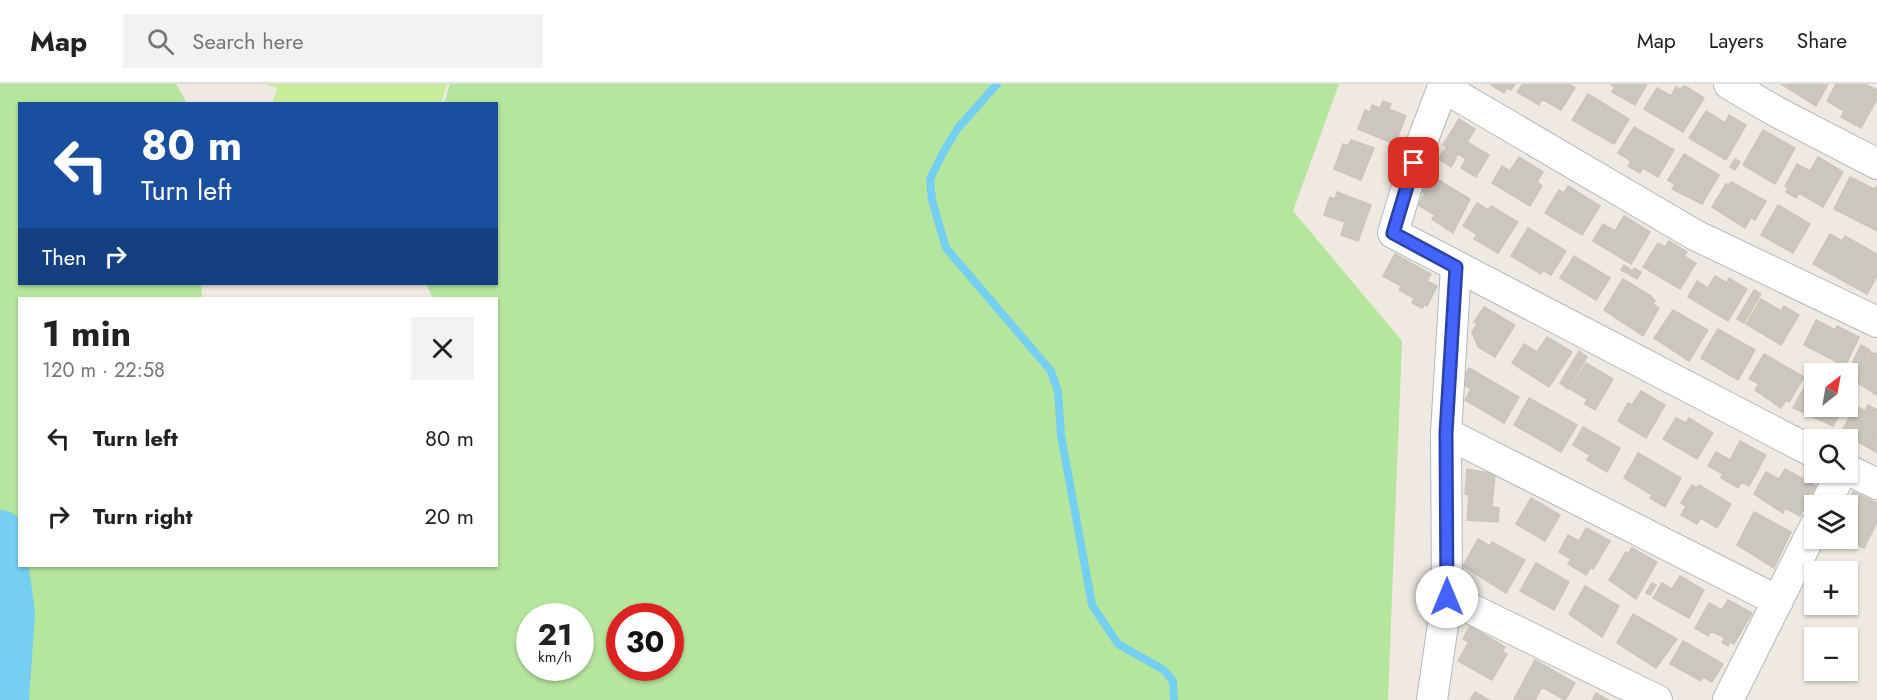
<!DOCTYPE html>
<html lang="en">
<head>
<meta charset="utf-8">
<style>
	:root { --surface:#fff; --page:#f2f2f2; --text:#222; --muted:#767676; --line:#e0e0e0 }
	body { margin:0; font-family:Jost,sans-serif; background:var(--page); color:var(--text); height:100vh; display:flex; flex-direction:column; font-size:22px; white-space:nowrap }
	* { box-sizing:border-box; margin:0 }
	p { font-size:20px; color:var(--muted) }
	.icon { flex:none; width:33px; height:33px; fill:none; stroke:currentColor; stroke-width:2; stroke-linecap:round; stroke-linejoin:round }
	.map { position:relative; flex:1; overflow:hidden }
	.panel { position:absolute; left:18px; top:213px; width:480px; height:270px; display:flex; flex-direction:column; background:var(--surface); border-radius:0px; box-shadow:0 2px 4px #0004 }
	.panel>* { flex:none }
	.hud { position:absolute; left:18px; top:18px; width:480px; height:183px; border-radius:0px; box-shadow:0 2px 4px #0004; background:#1a4fa0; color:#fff; overflow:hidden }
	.needle { width:39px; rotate:31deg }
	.fabs { position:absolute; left:1804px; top:279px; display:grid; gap:12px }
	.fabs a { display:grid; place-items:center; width:54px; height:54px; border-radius:0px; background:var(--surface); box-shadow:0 2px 4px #0004; font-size:30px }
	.speed { position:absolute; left:516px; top:519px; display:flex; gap:12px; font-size:30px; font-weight:700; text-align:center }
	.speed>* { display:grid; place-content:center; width:78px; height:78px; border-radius:50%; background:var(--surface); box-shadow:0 2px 4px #0004; line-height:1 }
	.speed small { font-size:15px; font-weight:400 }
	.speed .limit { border:9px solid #d22; background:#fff; color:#111 }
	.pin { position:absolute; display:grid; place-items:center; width:51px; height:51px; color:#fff; margin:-26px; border-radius:12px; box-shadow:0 3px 9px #0006 }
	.me { position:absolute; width:66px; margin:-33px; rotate:0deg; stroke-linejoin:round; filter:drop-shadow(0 0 4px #0008) }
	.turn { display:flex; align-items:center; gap:21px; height:126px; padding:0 24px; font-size:27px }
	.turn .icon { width:78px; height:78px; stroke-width:2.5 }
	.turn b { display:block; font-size:42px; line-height:51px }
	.then { display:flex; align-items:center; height:57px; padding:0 24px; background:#0003; gap:12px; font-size:22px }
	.round { display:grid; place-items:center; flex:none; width:63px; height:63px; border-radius:0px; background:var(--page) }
	.overview { display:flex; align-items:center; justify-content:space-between; height:102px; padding:0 24px }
	h1 { font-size:36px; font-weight:700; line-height:45px }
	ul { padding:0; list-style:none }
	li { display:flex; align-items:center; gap:18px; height:78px; padding:0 24px }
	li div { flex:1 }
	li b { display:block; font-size:22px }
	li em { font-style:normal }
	header { display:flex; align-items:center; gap:36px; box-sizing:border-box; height:84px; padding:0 30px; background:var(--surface); border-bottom:2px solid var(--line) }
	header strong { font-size:28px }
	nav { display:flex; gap:33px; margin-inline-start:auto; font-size:21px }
	.search { width:420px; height:54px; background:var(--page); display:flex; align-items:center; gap:15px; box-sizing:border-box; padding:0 21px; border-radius:0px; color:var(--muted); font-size:22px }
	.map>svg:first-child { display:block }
	.green { fill:#b6e59e; fill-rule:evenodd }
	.pitch { fill:#c9ec9a }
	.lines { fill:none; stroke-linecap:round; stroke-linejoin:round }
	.stream { stroke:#75cff0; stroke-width:8 }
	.river { stroke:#75cff0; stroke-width:48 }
	.building { fill:#cbc7bf; stroke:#cbc5ba; stroke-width:1.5 }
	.street-casing { stroke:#b4b7c1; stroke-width:32 }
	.street { stroke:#fff; stroke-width:30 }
	.route-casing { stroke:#2b41a3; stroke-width:15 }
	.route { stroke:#4264fb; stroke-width:10 }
</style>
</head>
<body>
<header>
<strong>Map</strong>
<div class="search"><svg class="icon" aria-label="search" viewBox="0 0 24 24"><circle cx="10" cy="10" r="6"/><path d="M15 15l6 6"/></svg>Search here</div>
<nav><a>Map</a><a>Layers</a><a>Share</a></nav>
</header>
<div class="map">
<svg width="1877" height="616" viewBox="0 0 1877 616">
	<rect width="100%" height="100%" fill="#efe9e1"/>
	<path class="green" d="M0,0h176l11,19 -167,1v180h181l1,14h-182v268h476v-268h-63l-7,-14h70v-180l-52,-1 6,-19h889l-46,127 109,130 -14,359h-1388zM530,532h50v52h-50zM670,532v52h-50v-52z"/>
	<path class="pitch" d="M265,0h182l-6,19 -169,1 5,-16z"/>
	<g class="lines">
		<path class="stream" d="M997,0l-39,44 -14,23 -14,28 2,21 14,48 105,123 7,21 3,43 31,170 26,39 46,26 9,11 1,19"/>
		<path class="river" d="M0,450l11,79 -6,87"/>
	</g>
	<path class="building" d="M1515,0l-4,6 -4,-2 -3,5 -13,-8z
		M1523,0h46l6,4 -14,22 -19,-11 -3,6 -22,-13z
		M1610,0h37l-12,21 -23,-13 3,-5z
		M1781,0h47l-12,22z
		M1836,0h29l12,6v9l-16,29 -20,-11 3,-6 -17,-10z
		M1685,2l19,12 -21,34 -39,-23 13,-21 14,8 5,-9 4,2z
		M1588,10l41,25 -15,25 -42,-24z
		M1383,17l8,3 -2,5 17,7 -11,28 -37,-15 7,-19 5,2 2,-7 8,3z
		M1706,27l19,12 4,-8 17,10 -20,35 -37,-22z
		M1459,35l16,10 -8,13 22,13 -13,22 -15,-9 5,-9 -8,-5 -2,3 -11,-7 2,-3 -4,-2z
		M1634,43l40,23 -16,27 -15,-9 -3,5 -12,-7 3,-5 -13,-8z
		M1763,46l32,18 -20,36 -32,-19z
		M1351,56l23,8 -13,32 -27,-11 9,-25 5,2z
		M1443,67l13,8 -5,8 -12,-8z
		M1684,70l35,21 -17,29 -30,-15 3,-4 -7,-5z
		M1519,73l24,15 -6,10 5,4 -12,20 -38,-23 10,-17 8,5z
		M1818,73l25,15 -20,35 -24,-14 -3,5 -10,-6 2,-4 -3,-2 12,-22 13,7z
		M1735,75l5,3 -5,8 -5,-3z
		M1430,91l40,24 -17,34 -21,-14 3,-4 -17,-10 7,-12 -4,-2z
		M1850,93l24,12 3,-3v45l-43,-22z
		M1731,98l35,19 -11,19 -4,-2 -6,10 -33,-21 14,-23 3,1z
		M1568,102l32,20 -18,29 -37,-22 14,-23 5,3z
		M1337,108l34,13 -13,36 -17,-6 4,-13 -21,-7 6,-18 5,2z
		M1477,119l11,7 3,-4 27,16 -20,31 -24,-14 3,-5 -14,-8z
		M1778,121l32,19 -17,29 -32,-18z
		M1624,132l26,16 -19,32 -38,-23 10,-17 12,7z
		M1528,144l38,23 -15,24 -8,-5 -2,4 -30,-18z
		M1830,150l12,7 3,-5 32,18v22l-10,18 -54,-30z
		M1669,157l18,11 -3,4 12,7 -16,26 -37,-22 15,-24 7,4z
		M1395,170l36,20 -4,7 10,5 -10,20 -2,-2 -3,4 -10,-5 2,-5 -15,-8 2,-4 -18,-10z
		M1574,172l36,22 -14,22 -36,-22z
		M1624,181l7,5 -2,4 -8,-4z
		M1634,184l7,4 -4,7 -7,-4z
		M1715,192l12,7 2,-5 18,11 -19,32 -40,-24 9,-16 11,7z
		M1623,195l28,17 4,5 -2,3 6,4 -16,28 -39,-26z
		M1754,206l7,4 -17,29 -7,-4z
		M1761,215l20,12 3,-5 15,9 -18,30 -35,-21z
		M1484,223l31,18 -20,32 -17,-10 -6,-15 5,-8 -3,-2z
		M1673,226l35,20 -19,31 -35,-23z
		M1816,236l19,10 2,-4 22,11 -14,29 -41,-21z
		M1718,245l37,21 -17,30 -37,-22z
		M1547,253l25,15 -23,35 -37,-24 12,-19 13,8z
		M1861,261l9,5 -18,33 -4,-3 -1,-6z
		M1579,267l8,6 -19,32 -8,-6z
		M1871,268l6,2v41l-22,-14z
		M1764,270l40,23 -15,25 -3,-2 -5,8 -26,-18 4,-6 -10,-5z
		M1586,279l27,16 -18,31 -10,-6 2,-5 -17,-10z
		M1469,284l50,29 -15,26 -39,-23 6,-11 -10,-6z
		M1810,293l5,3v26h29l-11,20 -40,-18z
		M1641,307l24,14 -19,33 -28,-17 10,-18 4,2z
		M1529,314l48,27 -16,27 -47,-27z
		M1868,321l9,5 -1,42 -35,-20 15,-26 9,5z
		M1676,334l10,5 3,-5 24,15 -16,26 -34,-20z
		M1583,343l37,21 -13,24 -20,-12 3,-5 -17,-10z
		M1740,357l26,14 -17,31 -8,-4 -3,6 -17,-10 2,-4 -15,-8 8,-14 14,8z
		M1638,369l43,25 -16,29 -15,-9 2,-3 -28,-17z
		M1467,385l28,5 -3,33 7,1 -1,14 -31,-2 2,-25 -4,-1z
		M1785,385l31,17 -16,30 -15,-8 -2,5 -29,-19 12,-22 13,7z
		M1692,401l5,3 2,-3 32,19 -14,24 -16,-10 -4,6 -16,-9 5,-9 -5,-3z
		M1853,408l24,11v19l-13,26 -20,-10h4l-2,-32z
		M1531,414l29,17 -15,26 -29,-17z
		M1754,428l37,20 -17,36 -37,-23z
		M1586,444l24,13 -17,28 -2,-2 -5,8 -18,-11 3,-5 -12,-7 9,-17 11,6z
		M1478,455l12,7 2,-4 33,18 -19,33 -43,-27z
		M1632,464l25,14 -21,37 -27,-19 17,-28 2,2z
		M1536,479l33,19 -15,28 -34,-19z
		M1680,492l24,14 -15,28 -36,-20 9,-15 10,6z
		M1652,499l4,2 -6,10 -4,-2z
		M1585,502l34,20 -17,31 -33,-23z
		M1728,516l24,13 -18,31 -4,-2 -2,4 -6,-4 3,-4 -14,-7 -3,5 -13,-8 14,-25 13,7z
		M1633,530l44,25 -21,29 -39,-25z
		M1470,542l35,21 -3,5 5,2 -15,26 -34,-19 11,-19 -6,-3z
		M1683,557l40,23 -11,18 -9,-5 -2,4 -31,-17z
		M1535,576l40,23 -10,17 -23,-13 -7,13 -21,-1z
		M1475,608l14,8h-19z
		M1596,609l12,7h-16z"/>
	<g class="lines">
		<g class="street-casing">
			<path id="street" d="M1444,0l-30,79 -21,70 422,220
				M1729,0l46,27 102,53
				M1443,3l252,148 182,87
				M1446,349l332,168
				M1848,386l29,14
				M1825,422l16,-34
				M1447,513l210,103
				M1432,616l15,-103 -1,-164 10,-166
				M1728,616l87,-174"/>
		</g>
		<use href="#street" class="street"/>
	</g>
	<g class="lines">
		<g class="route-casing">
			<path id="route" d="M1414,79l-21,70 63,34 -10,166 1,164"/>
		</g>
		<use href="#route" class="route"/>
	</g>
</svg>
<div class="fabs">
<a><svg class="needle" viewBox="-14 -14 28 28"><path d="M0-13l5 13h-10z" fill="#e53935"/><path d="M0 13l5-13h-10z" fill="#767676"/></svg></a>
<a><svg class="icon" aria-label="search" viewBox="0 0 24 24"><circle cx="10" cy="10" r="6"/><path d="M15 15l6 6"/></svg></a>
<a><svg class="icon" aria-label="layers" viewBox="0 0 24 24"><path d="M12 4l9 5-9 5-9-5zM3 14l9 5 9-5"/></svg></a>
<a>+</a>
<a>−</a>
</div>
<div class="speed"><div>21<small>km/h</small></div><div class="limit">30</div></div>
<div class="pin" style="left:1414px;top:79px;background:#d93025"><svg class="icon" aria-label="arrive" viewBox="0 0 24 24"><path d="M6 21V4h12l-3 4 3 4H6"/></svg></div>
<svg class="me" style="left:1447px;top:513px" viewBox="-20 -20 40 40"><circle r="19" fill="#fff"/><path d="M0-13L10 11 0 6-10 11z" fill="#4264fb"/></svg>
<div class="hud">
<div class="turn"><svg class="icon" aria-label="left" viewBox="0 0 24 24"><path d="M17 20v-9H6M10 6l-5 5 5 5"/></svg><div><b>80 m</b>Turn left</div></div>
<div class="then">Then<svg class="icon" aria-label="right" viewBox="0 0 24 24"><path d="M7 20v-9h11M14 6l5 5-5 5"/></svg></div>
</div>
<section class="panel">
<div class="overview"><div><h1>1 min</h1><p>120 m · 22:58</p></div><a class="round"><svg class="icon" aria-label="close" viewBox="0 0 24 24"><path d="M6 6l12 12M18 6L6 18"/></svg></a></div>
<ul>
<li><svg class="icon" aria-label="left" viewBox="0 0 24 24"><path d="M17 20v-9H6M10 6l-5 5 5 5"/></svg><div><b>Turn left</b></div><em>80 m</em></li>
<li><svg class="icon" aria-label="right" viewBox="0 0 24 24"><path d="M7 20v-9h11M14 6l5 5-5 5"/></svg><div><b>Turn right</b></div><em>20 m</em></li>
</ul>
</section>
</div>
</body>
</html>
